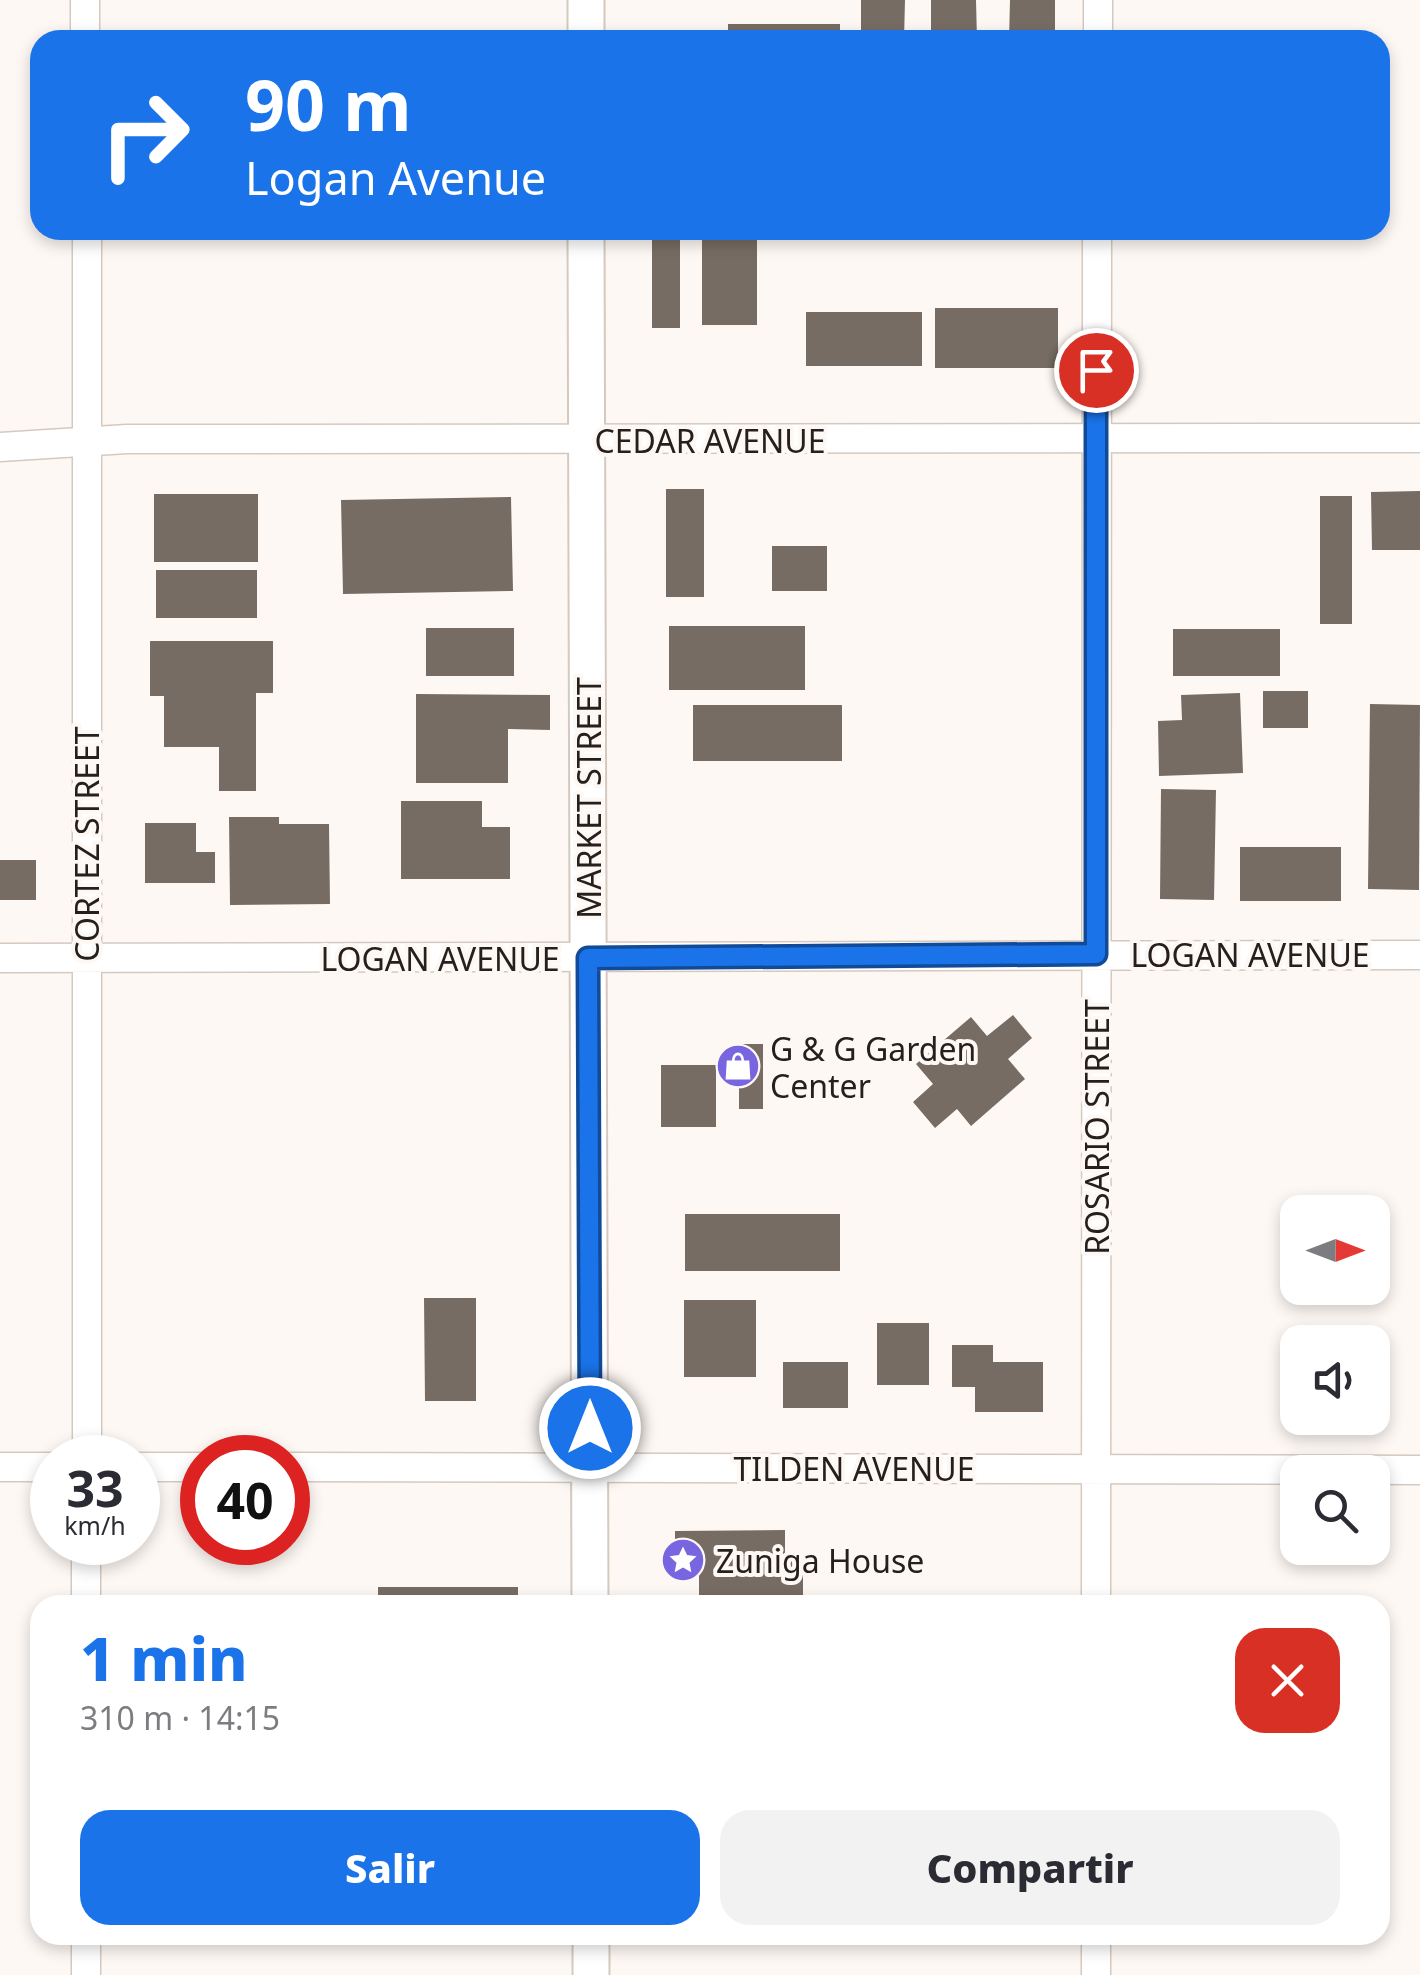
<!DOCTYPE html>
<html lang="es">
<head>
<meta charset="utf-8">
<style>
	:root { --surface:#fff; --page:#f2f2f3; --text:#2b2b33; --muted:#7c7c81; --accent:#1a73e8 }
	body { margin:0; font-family:"Noto Sans",sans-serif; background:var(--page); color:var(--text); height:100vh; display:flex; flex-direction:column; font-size:38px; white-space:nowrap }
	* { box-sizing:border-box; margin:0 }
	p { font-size:32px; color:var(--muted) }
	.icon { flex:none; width:55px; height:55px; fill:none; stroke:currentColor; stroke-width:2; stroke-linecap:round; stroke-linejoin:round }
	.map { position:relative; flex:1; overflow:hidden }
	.panel { position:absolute; left:30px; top:1595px; width:1360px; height:350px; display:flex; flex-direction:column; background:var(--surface); border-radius:30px; box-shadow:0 5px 15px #0003 }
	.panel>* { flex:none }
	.banner { position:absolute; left:30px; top:30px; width:1360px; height:210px; border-radius:30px; box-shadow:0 5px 15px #0003; background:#1a73e8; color:#fff; overflow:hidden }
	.needle { width:65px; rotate:90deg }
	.tools { position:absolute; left:1280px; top:1195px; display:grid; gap:20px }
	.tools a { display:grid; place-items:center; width:110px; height:110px; border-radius:20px; background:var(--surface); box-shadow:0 5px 15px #0003; font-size:50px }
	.speed { position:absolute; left:30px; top:1435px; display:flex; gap:20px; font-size:50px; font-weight:700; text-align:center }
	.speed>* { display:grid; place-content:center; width:130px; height:130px; border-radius:50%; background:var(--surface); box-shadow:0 5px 15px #0003; line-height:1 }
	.speed small { font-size:25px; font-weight:400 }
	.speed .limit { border:15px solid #d22; background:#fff; color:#111 }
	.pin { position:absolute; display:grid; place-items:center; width:85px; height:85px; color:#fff; margin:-42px; border:5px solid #fff; border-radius:50%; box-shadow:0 2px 10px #0007 }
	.me { position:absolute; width:110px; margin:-55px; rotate:0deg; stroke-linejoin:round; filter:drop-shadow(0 0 8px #0008) }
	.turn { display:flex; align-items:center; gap:35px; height:210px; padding:0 50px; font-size:45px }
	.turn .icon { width:130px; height:130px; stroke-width:2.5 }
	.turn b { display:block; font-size:70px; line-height:85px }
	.round { display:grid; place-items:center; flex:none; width:105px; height:105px; border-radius:30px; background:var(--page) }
	.head { display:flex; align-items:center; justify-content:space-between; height:170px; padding:0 50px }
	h1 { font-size:60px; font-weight:800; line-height:75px; color:var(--accent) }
	.cta { display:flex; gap:20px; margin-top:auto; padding:20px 50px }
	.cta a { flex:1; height:115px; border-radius:30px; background:var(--accent); color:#fff; font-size:40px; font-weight:800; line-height:115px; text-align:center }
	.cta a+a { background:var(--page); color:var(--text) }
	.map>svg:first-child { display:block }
	.building { fill:#776c63 }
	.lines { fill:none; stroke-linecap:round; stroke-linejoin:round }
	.minor-casing { stroke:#d5c9bf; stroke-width:31 }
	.tertiary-casing { stroke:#d5c9bf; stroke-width:39 }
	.minor { stroke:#fff; stroke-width:28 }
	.tertiary { stroke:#fff; stroke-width:35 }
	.route-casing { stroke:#114b97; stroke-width:25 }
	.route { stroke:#1a73e8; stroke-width:18 }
	.labels { text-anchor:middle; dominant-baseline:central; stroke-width:8; stroke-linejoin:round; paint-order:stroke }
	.street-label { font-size:32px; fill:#25201d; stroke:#fef8f4 }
	.poi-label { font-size:32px; fill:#25201d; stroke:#fef8f4; text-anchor:start }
</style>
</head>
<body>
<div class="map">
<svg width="1420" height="1975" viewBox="0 0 1420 1975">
	<rect width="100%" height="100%" fill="#fef8f4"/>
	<path class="building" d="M861,0h44l-1,40h-43z
		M931,0h45l1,40h-46z
		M1010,0h45v40h-46z
		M728,24h112v16h-112z
		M652,230h28v98h-28z
		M702,230h55v95h-55z
		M935,308h123v60h-123z
		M806,312h116v54h-116z
		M666,489h38v108h-38z
		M1420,491v59h-48l-1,-58z
		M154,494h104v68h-104z
		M1320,496h32v128h-32z
		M511,497l2,94 -170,3 -2,-94z
		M772,546h55v45h-55z
		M156,570h101v48h-101z
		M669,626h136v64h-136z
		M426,628h88v48h-88z
		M1173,629h107v47h-107z
		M150,641h123v52h-17v98h-37v-44h-55v-51h-14z
		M1263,691h45v37h-45z
		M1240,693l3,80 -84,3 -1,-55 24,-1 -1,-25z
		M416,694l134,1v35l-42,-1v54h-92z
		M1370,704l50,1 -1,185 -51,-1z
		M693,705h149v56h-149z
		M1161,789l55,1 -2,110 -54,-1z
		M401,801h81v26h28v52h-109z
		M229,817h50v7h50l1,80 -100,1z
		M145,823h51v29h19v31h-70z
		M1240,847h101v54h-101z
		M0,860h36v40h-36z
		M1013,1015l19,23 -24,21 17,20 -54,47 -14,-17 -22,19 -22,-26 20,-18 -17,-20 55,-47 16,19z
		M739,1044h24v65h-24z
		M661,1065h55v62h-55z
		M685,1214h155v57h-155z
		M424,1298h52v103h-51z
		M684,1300h72v77h-72z
		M877,1323h52v62h-52z
		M952,1345h41v17h50v50h-68v-25h-23z
		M783,1362h65v46h-65z
		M785,1530v26h18v49h-104v-38h-24v-36z
		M378,1587h140v18h-140z
		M932,1935h56v5h-56z"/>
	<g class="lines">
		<g class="minor-casing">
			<path id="minor" d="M85,0v40
				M1098,40v-40
				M0,447l127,-8 1293,-1
				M0,958l1420,-3
				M87,1458v-1228
				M0,1467h52
				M138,1467h64
				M288,1467l1132,3
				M86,1605v-63
				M1096,1605l1,-1375
				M1096,1935v40
				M86,1975v-40"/>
		</g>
		<g class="tertiary-casing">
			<path id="tertiary" d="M586,0v40
				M586,230l4,1375
				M591,1935v40"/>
		</g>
		<use href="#minor" class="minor"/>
		<use href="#tertiary" class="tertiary"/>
	</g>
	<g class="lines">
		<g class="route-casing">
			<path id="route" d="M590,1428l-2,-470 508,-4v-584"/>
		</g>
		<use href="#route" class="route"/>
	</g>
	<defs>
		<g id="shop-disc" transform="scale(2.25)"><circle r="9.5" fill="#7865e0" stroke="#fef8f4"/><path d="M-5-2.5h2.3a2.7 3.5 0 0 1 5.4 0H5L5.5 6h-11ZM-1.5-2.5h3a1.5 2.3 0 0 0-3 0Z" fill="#fff"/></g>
		<g id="sight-disc" transform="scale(2.25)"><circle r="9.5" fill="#7865e0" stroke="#fef8f4"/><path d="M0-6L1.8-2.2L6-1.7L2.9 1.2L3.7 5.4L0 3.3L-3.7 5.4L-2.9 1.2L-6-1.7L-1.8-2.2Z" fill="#fff"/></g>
	</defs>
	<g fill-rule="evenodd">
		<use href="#shop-disc" x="738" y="1066"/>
		<use href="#sight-disc" x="683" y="1560"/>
	</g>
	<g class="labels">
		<g class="street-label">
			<text x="710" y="440">CEDAR AVENUE</text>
			<text transform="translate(588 798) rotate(-90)">MARKET STREET</text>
			<text transform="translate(86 844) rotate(-90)">CORTEZ STREET</text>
			<text x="1250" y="954">LOGAN AVENUE</text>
			<text x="440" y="958">LOGAN AVENUE</text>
			<text transform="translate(1096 1127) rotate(-90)">ROSARIO STREET</text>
			<text x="854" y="1468">TILDEN AVENUE</text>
		</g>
		<g class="poi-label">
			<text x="770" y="1048">G &amp; G Garden<tspan x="770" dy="37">Center</tspan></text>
			<text x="716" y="1560">Zuniga House</text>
		</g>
	</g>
</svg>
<div class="tools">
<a><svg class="needle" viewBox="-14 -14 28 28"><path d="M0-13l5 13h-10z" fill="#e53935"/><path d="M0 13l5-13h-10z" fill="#7c7c81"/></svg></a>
<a><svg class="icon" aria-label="sound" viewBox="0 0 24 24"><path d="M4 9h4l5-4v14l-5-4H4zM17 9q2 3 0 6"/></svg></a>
<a><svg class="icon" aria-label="search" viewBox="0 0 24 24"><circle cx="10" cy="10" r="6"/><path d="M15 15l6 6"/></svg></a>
</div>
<div class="speed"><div>33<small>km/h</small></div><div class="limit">40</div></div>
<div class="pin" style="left:1096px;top:370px;background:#d93025"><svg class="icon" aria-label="arrive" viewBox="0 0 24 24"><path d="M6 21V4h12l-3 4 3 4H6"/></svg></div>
<svg class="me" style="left:590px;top:1428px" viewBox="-20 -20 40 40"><circle r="17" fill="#1a73e8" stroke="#fff" stroke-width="3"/><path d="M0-11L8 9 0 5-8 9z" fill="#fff"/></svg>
<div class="banner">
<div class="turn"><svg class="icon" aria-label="right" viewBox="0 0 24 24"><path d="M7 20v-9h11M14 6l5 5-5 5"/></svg><div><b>90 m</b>Logan Avenue</div></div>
</div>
<section class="panel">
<div class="head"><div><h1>1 min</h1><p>310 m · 14:15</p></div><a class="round" style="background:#d93025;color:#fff"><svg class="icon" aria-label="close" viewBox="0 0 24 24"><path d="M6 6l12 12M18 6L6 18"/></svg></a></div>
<div class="cta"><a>Salir</a><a>Compartir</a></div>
</section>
</div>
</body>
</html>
